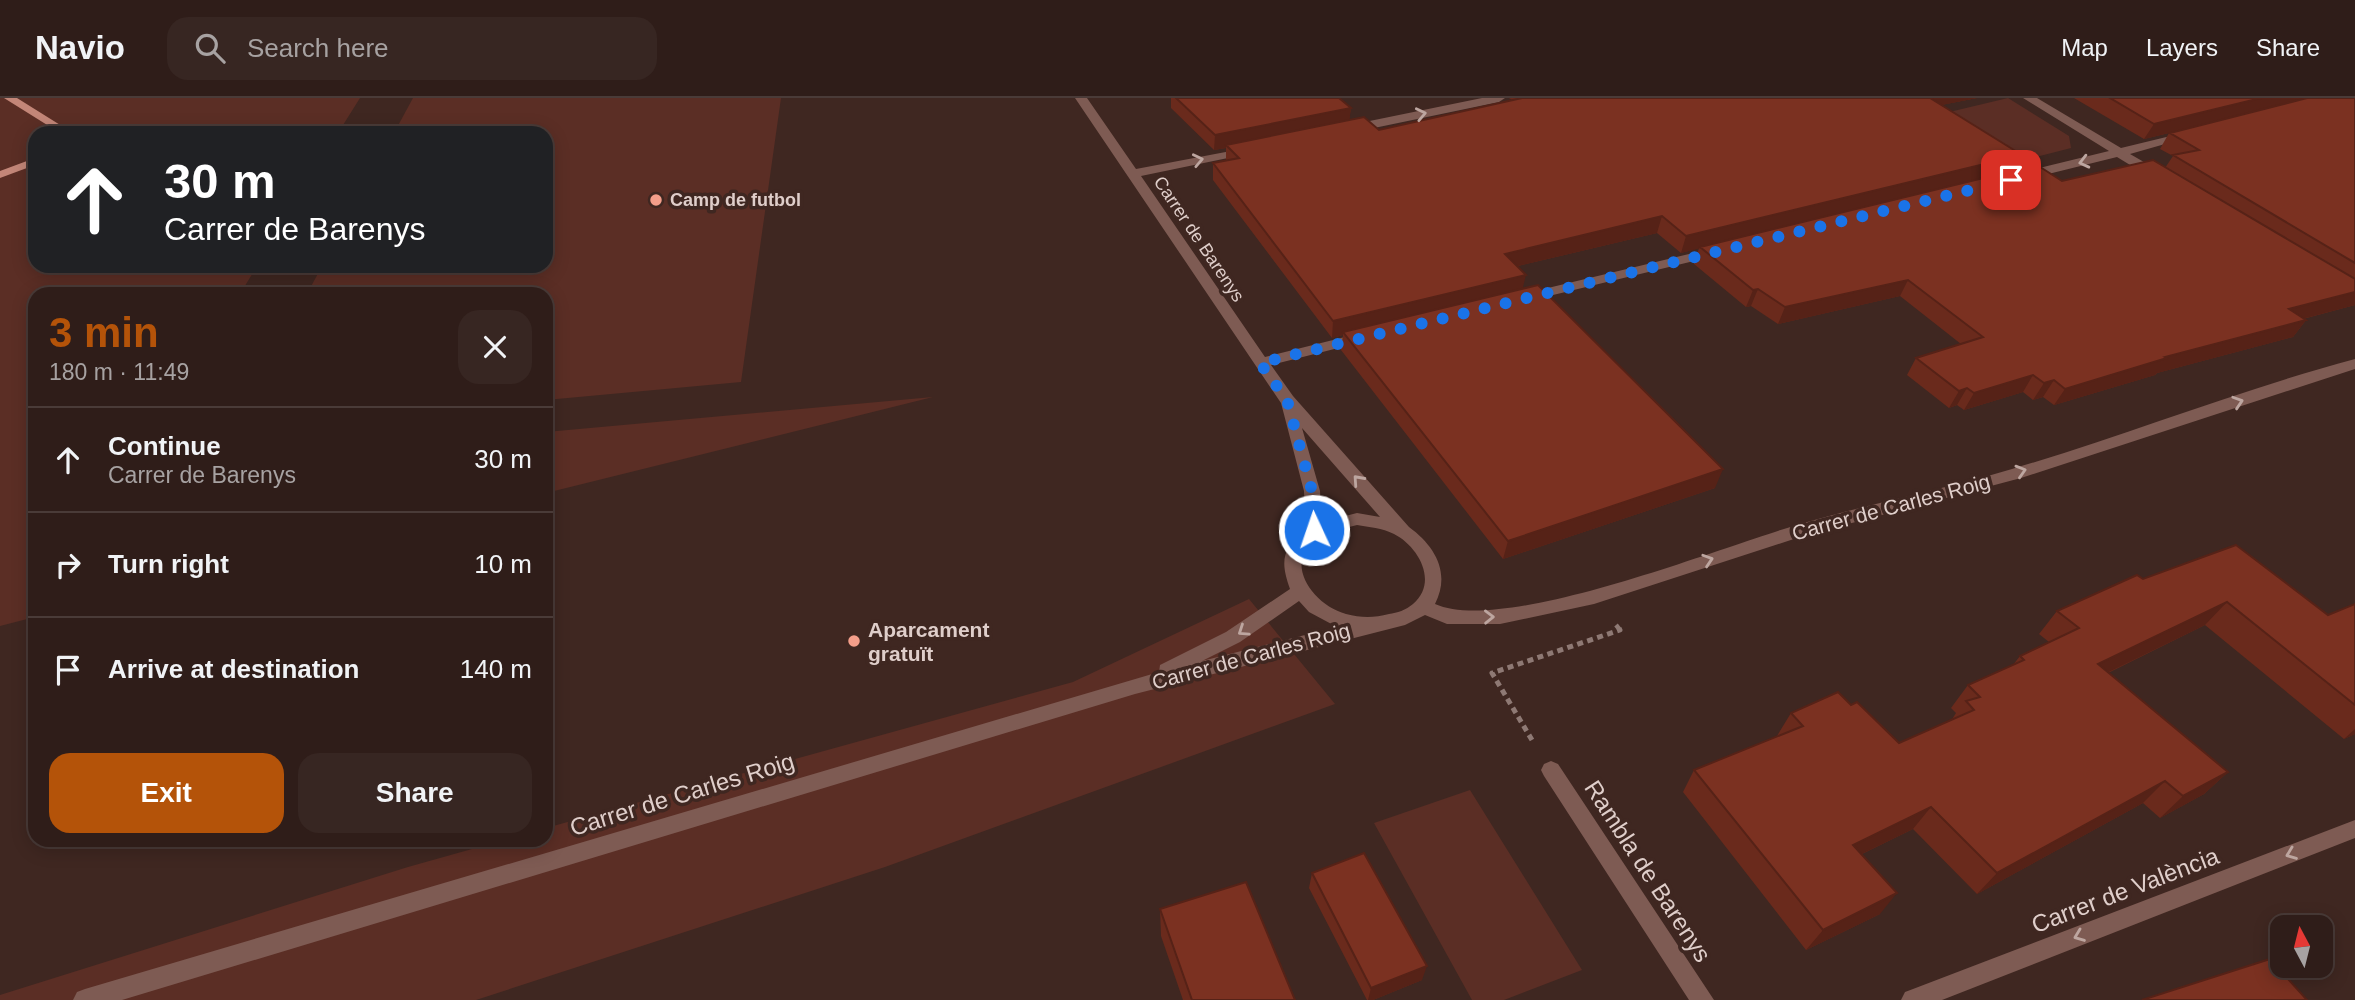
<!DOCTYPE html>
<html lang="en">
<head>
<meta charset="utf-8">
<style>
	:root { --surface:#2f1d19; --page:#372622; --text:#f1f3f6; --muted:#a7a2a2; --line:#4a3b38; --accent:#b45309 }
	body { margin:0; font-family:Arial,sans-serif; background:var(--page); color:var(--text); height:100vh; display:flex; flex-direction:column; font-size:26px; white-space:nowrap }
	* { box-sizing:border-box; margin:0 }
	p { font-size:23px; color:var(--muted) }
	.icon { flex:none; width:38px; height:38px; fill:none; stroke:currentColor; stroke-width:2; stroke-linecap:round; stroke-linejoin:round }
	.map { position:relative; flex:1; overflow:hidden }
	.details { position:absolute; left:28px; top:189px; width:525px; height:560px; display:flex; flex-direction:column; background:var(--surface); border-radius:21px; box-shadow:0 4px 18px #0003,0 0 0 2px var(--line) }
	.details>* { flex:none }
	.top-card { position:absolute; left:28px; top:28px; width:525px; height:147px; border-radius:21px; box-shadow:0 4px 18px #0003,0 0 0 2px var(--line); background:#202124; color:#fff; overflow:hidden }
	.needle { width:46px; rotate:353deg }
	.fabs { position:absolute; left:2270px; top:817px; display:grid; gap:14px }
	.fabs a { display:grid; place-items:center; width:63px; height:63px; border-radius:14px; background:var(--surface); box-shadow:0 4px 18px #0003,0 0 0 2px var(--line); font-size:35px }
	.pin { position:absolute; display:grid; place-items:center; width:60px; height:60px; color:#fff; margin:-30px; border-radius:14px; box-shadow:0 4px 10px #0006 }
	.me { position:absolute; width:77px; margin:-38px; rotate:357deg; stroke-linejoin:round; filter:drop-shadow(0 0 5px #0008) }
	.turn { display:flex; align-items:center; gap:24px; height:147px; padding:0 21px; font-size:32px }
	.turn .icon { width:91px; height:91px; stroke-width:2.5 }
	.turn b { display:block; font-size:49px; line-height:60px }
	.round { display:grid; place-items:center; flex:none; width:74px; height:74px; border-radius:21px; background:var(--page) }
	.overview { display:flex; align-items:center; justify-content:space-between; height:119px; padding:0 21px }
	h1 { font-size:42px; font-weight:800; line-height:52px; color:var(--accent) }
	.primary-button { display:flex; gap:14px; margin-top:auto; padding:14px 21px }
	.primary-button a { flex:1; height:80px; border-radius:21px; background:var(--accent); color:#fff; font-size:28px; font-weight:800; line-height:80px; text-align:center }
	.primary-button a+a { background:var(--page); color:var(--text) }
	ul { padding:0; list-style:none }
	li { display:flex; align-items:center; gap:21px; height:105px; padding:0 21px; border-top:2px solid var(--line) }
	li div { flex:1 }
	li b { display:block; font-size:26px }
	li em { font-style:normal }
	header { display:flex; align-items:center; gap:42px; box-sizing:border-box; height:98px; padding:0 35px; background:var(--surface); border-bottom:2px solid var(--line) }
	header strong { font-size:33px }
	nav { display:flex; gap:38px; margin-inline-start:auto; font-size:24px }
	.search { width:490px; height:63px; background:var(--page); display:flex; align-items:center; gap:18px; box-sizing:border-box; padding:0 24px; border-radius:21px; color:var(--muted); font-size:26px }
	.map>svg:first-child { display:block }
	.green { fill:#5b2e25 }
	.lines { fill:none; stroke-linecap:round; stroke-linejoin:round }
	.stream { fill:#c38678; fill-rule:evenodd }
	.path-far1 { stroke:#8e7974; stroke-width:4.5; stroke-dasharray:5 3.5; stroke-linecap:butt }
	.path { stroke:#8e7974; stroke-width:5; stroke-dasharray:6 4.5; stroke-linecap:butt }
	.minor { fill:#7e5b53; fill-rule:evenodd }
	.wall { fill:#6a2a1c }
	.shaded-wall { fill:#562217 }
	.building { fill:#7b3121; stroke:#562217; stroke-width:2 }
	.oneway { stroke:#bda6a0 }
	.route { stroke:#1a73e8; stroke-width:12; stroke-dasharray:0 21.6 }
	.poi-dot { fill:#f49e8a; stroke:#3f2721; stroke-width:2.5 }
	.labels { text-anchor:middle; dominant-baseline:central; stroke-width:7; stroke-linejoin:round; paint-order:stroke }
	.far-poi-label { font-size:18px; font-weight:bold; fill:#dfceca; stroke:#3f2721; text-anchor:start }
	.far-street-label { font-size:18px; fill:#dfceca; stroke:#3f2721 }
	.street-label { font-size:21px; fill:#dfceca; stroke:#3f2721 }
	.poi-label { font-size:21px; font-weight:bold; fill:#dfceca; stroke:#3f2721; text-anchor:start }
	.near-street-label { font-size:24px; fill:#dfceca; stroke:#3f2721 }
</style>
</head>
<body>
<header>
<strong>Navio</strong>
<div class="search"><svg class="icon" aria-label="search" viewBox="0 0 24 24"><circle cx="10" cy="10" r="6"/><path d="M15 15l6 6"/></svg>Search here</div>
<nav><a>Map</a><a>Layers</a><a>Share</a></nav>
</header>
<div class="map">
<svg width="2355" height="902" viewBox="0 0 2355 902">
	<rect width="100%" height="100%" fill="#3f2721"/>
	<path class="green" d="M0,0h360l-22,35h-303v133h222l-17,28h-205v323l-35,9z
		M413,0h368l-40,284 -195,18v-106h-239l15,-28h224v-133h-152z
		M2008,0l61,38 2,12 -55,14 -75,-48z
		M933,299l-387,96v-61z
		M1249,501l86,105 -450,163 -409,133h-476v-5l408,-128 96,-27h42v-12l527,-146z
		M1470,692l112,180 -78,30h-32l-98,-177z"/>
	<g class="lines">
		<path class="stream" d="M4,0h13l56,35h-13z
			M35,60v7l-35,13v-7z"/>
		<path class="path-far1" d="M1616,527l4,5"/>
		<path class="path" d="M1532,642l-40,-67 128,-43 -1,-2"/>
		<path class="minor" d="M1075,0h12l49,71 116,-22v6l-111,23 124,181 100,-25 5,2 2,3 -2,3 -99,25 22,31 116,131c26,19 42,46 26,77 69,31 285,-57 362,-79 71,-21 144,-35 215,-56 115,-34 227,-79 343,-110v10l-334,109 -218,58 -209,68 -94,20h-53l-22,-9 -20,10 -270,69 -1013,306h-49l4,-8 8,-3 1074,-317 1,-7 66,-33 64,-43c-10,-28 -8,-40 15,-59l-1,-39 -23,-88zM1302,330l78,89 -23,-4 -35,9 -2,-31zM1357,427c12,2 25,3 37,9 24,12 45,48 19,70 -7,6 -16,9 -24,10 -15,4 -28,4 -43,0 -37,-10 -68,-60 -20,-81 9,-4 21,-5 31,-8zM1299,503l10,11 28,15 -135,34 38,-19z
			M1482,0h23l-6,4 -149,31 -6,-4 6,-4z
			M2023,0h14l84,50 66,-16 6,4 -63,18 33,19v6h-10l-36,-22 -93,23 -5,-1v-6l90,-22z
			M1718,149l7,4 -2,3 -199,48 -7,-4 2,-3z
			M1551,663l7,3 156,236h-25l-145,-224 -3,-6 3,-6z
			M2355,722v18l-413,162h-41l4,-8 8,-3z"/>
	</g>
	<path class="wall" d="M1171,0h168l12,10 -2,12 30,10 133,-30 -3,-2h468l-36,7 72,66 49,10 103,-13 8,-12 -13,-7 9,-16 -25,6 -70,-41h281v207l-52,14 3,1 -13,17 -136,36 -2,2 -101,30 -11,-8 -10,3 -10,-8 -59,18 -7,-5 -8,3 -42,-33 9,-17 45,-14 -61,-48 -122,28 -27,-18 -5,1 -52,-43 5,-16 -18,5 -24,-20 -139,33 5,23 192,199 -212,71 -162,-209 2,-15 -11,3 -119,-158v-17l13,-2v-13l-12,2 -43,-42z
		M2143,481l185,36 27,-11v130l-11,5 -139,-114 -97,48 120,99 -24,22 -44,24 -17,-15 -166,91 -64,-65 -51,25 18,60 -74,36 -123,-158 11,-22 83,-34 14,-23 60,-8 48,38 52,-22 5,-8 -5,-5 17,-23 45,-20 7,-9 29,-14 -10,-8 18,-23z
		M1312,775l110,107 -49,20h-6l-58,-112z
		M1160,811l135,91h-112l-22,-64z"/>
	<path class="shaded-wall" d="M1922,0h55l-60,12z
		M2261,0h54l-171,41 10,-15z
		M1351,10l-2,15 -123,22v3l-12,2 1,-15z
		M2022,57l-9,16 -332,82 5,-17z
		M1662,118l-5,17 -156,37 4,-16z
		M1526,177l-4,16 -179,41v3l-11,3 1,-17z
		M1908,182l-8,16 -122,28 7,-17z
		M1758,191l-7,17 -5,1 7,-17z
		M2355,194v13l-79,21 13,-17z
		M2306,222l-13,17 -136,36 -2,2 -101,30 11,-16 100,-32z
		M2033,277l-10,17 -59,18 10,-17z
		M2054,282l-11,17 -10,3 11,-17z
		M1967,290l-10,17 -8,3 10,-17z
		M1723,371l-8,19 -212,71 5,-18z
		M2227,504l-22,23 -127,62 20,-23z
		M2355,631v5l-11,5z
		M2228,674l-24,22 -44,24 23,-22z
		M2165,683l-22,22 -166,91 20,-21z
		M1931,709l-18,22 -76,37 16,-21z
		M1897,795l-17,21 -74,36 17,-20z
		M1427,868l-5,14 -49,20h-5l3,-12z"/>
	<path class="building" d="M1176,0h163l12,10 -136,27z
		M1522,0h408l92,57 -336,81 -24,-20 -157,38 21,21 -193,46 -120,-158 26,-5 -13,-13 138,-28 15,13z
		M2110,0h151l-107,26z
		M2307,0h48v165l-182,-108 26,-5 -29,-17z
		M2153,62l202,119v13l-66,17 17,11 -141,37 2,1 -102,31 -11,-9 -10,3 -11,-8 -59,18 -7,-5 -8,3 -43,-33 67,-21 -75,-57 -123,27 -27,-18 -5,1 -53,-43 337,-82 25,16z
		M1538,187l185,184 -215,72 -165,-209z
		M2236,447l92,70 27,-11v101l-128,-103 -129,62 130,108 -45,24 -18,-15 -168,92 -66,-66 -78,38 44,48 -74,37 -129,-160 109,-44 -12,-13 47,-21 13,13 6,-3 42,41 75,-33 -8,-9 14,-4 -12,-12 56,-25 -4,-4 59,-28 -22,-17 80,-36 6,4z
		M1364,755l63,113 -56,22 -59,-115z
		M1246,784l49,118h-103l-32,-91z
		M2270,861l37,41h-165z"/>
	<defs><path id="oneway-chevron" d="M-2-3.5L2.5 0L-2 3.5" fill="none" stroke-width="1.6" stroke-linecap="round" stroke-linejoin="round" transform="scale(1.75)"/></defs>
	<g class="oneway">
		<use href="#oneway-chevron" transform="translate(1421 16) rotate(-12)"/>
		<use href="#oneway-chevron" transform="translate(1198 62) rotate(-12)"/>
		<use href="#oneway-chevron" transform="translate(2084 64) rotate(166)"/>
		<use href="#oneway-chevron" transform="translate(2238 304) rotate(-18)"/>
		<use href="#oneway-chevron" transform="translate(2021 373) rotate(-17)"/>
		<use href="#oneway-chevron" transform="translate(1358 382) rotate(-132)"/>
		<use href="#oneway-chevron" transform="translate(1708 462) rotate(-18)"/>
		<use href="#oneway-chevron" transform="translate(1489 519) rotate(-1)"/>
		<use href="#oneway-chevron" transform="translate(1243 533) rotate(146)"/>
		<use href="#oneway-chevron" transform="translate(2291 756) rotate(159)"/>
		<use href="#oneway-chevron" transform="translate(2079 838) rotate(159)"/>
	</g>
	<g class="lines">
		<path class="route" d="M1314,432l-2,-39 -25,-91 -27,-37 751,-183"/>
	</g>
	<g class="poi-dot">
		<circle cx="656" cy="102" r="7"/>
		<circle cx="854" cy="543" r="7"/>
	</g>
	<g class="labels">
		<g class="far-poi-label">
			<text x="670" y="102">Camp de futbol</text>
		</g>
		<g class="far-street-label">
			<text transform="translate(1199 141) rotate(56)">Carrer de Barenys</text>
		</g>
		<g class="street-label">
			<text transform="translate(1891 409) rotate(-15)">Carrer de Carles Roig</text>
			<text transform="translate(1251 558) rotate(-15)">Carrer de Carles Roig</text>
		</g>
		<g class="poi-label">
			<text x="868" y="531">Aparcament<tspan x="868" dy="24">gratuït</tspan></text>
		</g>
		<g class="near-street-label">
			<text transform="translate(682 696) rotate(-17)">Carrer de Carles Roig</text>
			<text transform="translate(1648 773) rotate(57)">Rambla de Barenys</text>
			<text transform="translate(2125 792) rotate(-21)">Carrer de València</text>
		</g>
	</g>
</svg>
<div class="fabs">
<a><svg class="needle" viewBox="-14 -14 28 28"><path d="M0-13l5 13h-10z" fill="#e53935"/><path d="M0 13l5-13h-10z" fill="#a7a2a2"/></svg></a>
</div>
<div class="pin" style="left:2011px;top:82px;background:#d93025"><svg class="icon" aria-label="arrive" viewBox="0 0 24 24"><path d="M6 21V4h12l-3 4 3 4H6"/></svg></div>
<svg class="me" style="left:1314px;top:432px" viewBox="-20 -20 40 40"><circle r="17" fill="#1a73e8" stroke="#fff" stroke-width="3"/><path d="M0-11L8 9 0 5-8 9z" fill="#fff"/></svg>
<div class="top-card">
<div class="turn"><svg class="icon" aria-label="ahead" viewBox="0 0 24 24"><path d="M12 20V5M6 11l6-6 6 6"/></svg><div><b>30 m</b>Carrer de Barenys</div></div>
</div>
<section class="details">
<div class="overview"><div><h1>3 min</h1><p>180 m · 11:49</p></div><a class="round"><svg class="icon" aria-label="close" viewBox="0 0 24 24"><path d="M6 6l12 12M18 6L6 18"/></svg></a></div>
<ul>
<li><svg class="icon" aria-label="ahead" viewBox="0 0 24 24"><path d="M12 20V5M6 11l6-6 6 6"/></svg><div><b>Continue</b><p>Carrer de Barenys</p></div><em>30 m</em></li>
<li><svg class="icon" aria-label="right" viewBox="0 0 24 24"><path d="M7 20v-9h11M14 6l5 5-5 5"/></svg><div><b>Turn right</b></div><em>10 m</em></li>
<li><svg class="icon" aria-label="arrive" viewBox="0 0 24 24"><path d="M6 21V4h12l-3 4 3 4H6"/></svg><div><b>Arrive at destination</b></div><em>140 m</em></li>
</ul>
<div class="primary-button"><a>Exit</a><a>Share</a></div>
</section>
</div>
</body>
</html>
